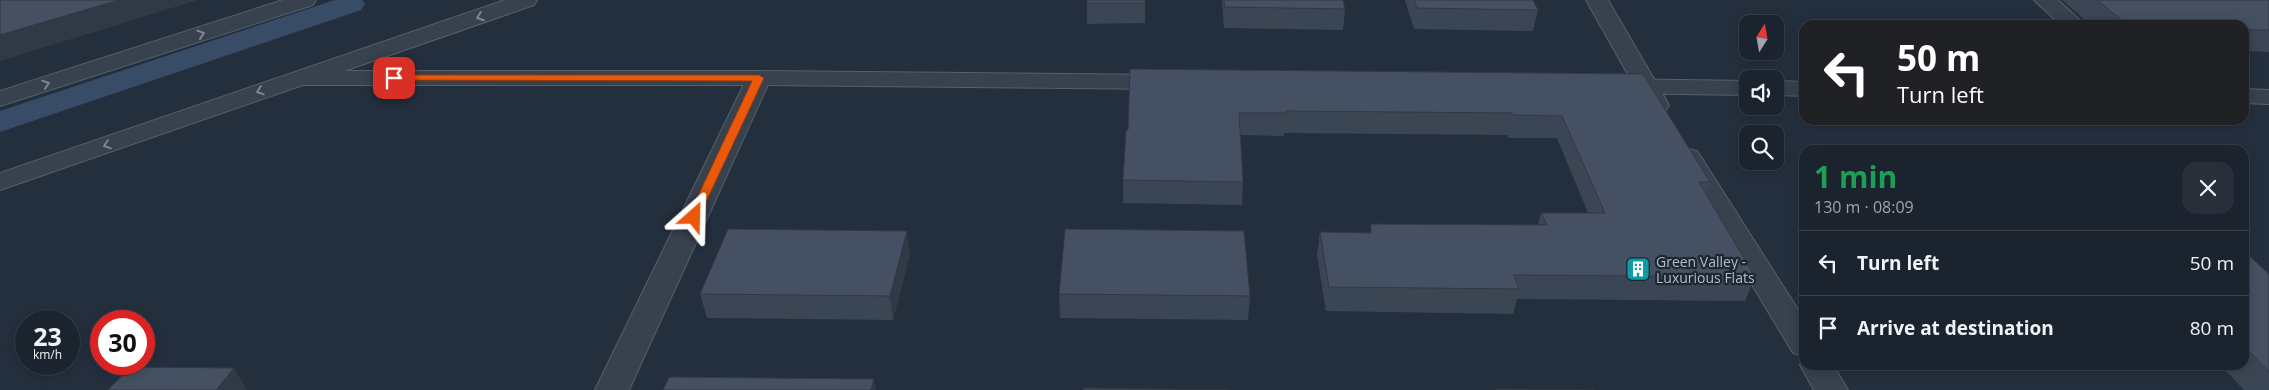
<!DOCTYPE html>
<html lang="en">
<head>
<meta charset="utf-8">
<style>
	:root { --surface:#1b232e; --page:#282f3a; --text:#f1f3f6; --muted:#a0a4aa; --line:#39404a }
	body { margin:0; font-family:"Open Sans",sans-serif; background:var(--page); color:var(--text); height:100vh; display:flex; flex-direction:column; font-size:19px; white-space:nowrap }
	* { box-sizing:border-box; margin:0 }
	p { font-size:16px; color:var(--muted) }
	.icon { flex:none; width:28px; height:28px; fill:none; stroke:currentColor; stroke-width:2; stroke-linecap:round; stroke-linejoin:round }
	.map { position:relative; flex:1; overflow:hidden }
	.details { position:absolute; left:1799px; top:145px; width:450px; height:225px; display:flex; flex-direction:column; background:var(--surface); border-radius:15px; box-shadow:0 2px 12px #0003,0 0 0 1px var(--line) }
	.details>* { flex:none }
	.banner { position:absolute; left:1799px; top:20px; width:450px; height:105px; border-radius:15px; box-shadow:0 2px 12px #0003,0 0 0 1px var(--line); background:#202124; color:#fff; overflow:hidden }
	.needle { width:32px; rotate:11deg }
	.buttons { position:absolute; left:1739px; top:15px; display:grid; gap:10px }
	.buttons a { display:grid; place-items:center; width:45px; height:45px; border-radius:10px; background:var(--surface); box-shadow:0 2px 12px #0003,0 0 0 1px var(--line); font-size:25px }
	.speed { position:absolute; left:15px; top:310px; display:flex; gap:10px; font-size:25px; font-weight:700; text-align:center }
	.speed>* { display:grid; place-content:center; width:65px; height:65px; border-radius:50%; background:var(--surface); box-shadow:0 2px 12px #0003,0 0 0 1px var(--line); line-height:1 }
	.speed small { font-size:12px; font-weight:400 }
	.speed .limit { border:8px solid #d22; background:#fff; color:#111 }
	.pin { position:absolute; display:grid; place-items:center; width:42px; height:42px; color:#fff; margin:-21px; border-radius:10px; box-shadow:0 2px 8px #0006 }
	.me { position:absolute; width:55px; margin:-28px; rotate:25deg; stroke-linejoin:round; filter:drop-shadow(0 0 4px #0008) }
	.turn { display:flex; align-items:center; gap:18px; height:105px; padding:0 15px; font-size:22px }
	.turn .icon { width:65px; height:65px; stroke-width:2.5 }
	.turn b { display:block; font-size:35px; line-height:42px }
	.round { display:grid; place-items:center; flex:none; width:52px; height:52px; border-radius:15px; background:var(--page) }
	.headline { display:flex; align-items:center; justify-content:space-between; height:85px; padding:0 15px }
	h1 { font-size:30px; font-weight:700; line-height:38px; color:#1e9e55 }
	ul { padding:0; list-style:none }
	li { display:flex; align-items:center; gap:15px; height:65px; padding:0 15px; border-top:1px solid var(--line) }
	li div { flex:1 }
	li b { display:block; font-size:19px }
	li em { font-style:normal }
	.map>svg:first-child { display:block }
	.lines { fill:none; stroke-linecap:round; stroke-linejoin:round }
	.canal { fill:#394c67; fill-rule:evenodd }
	.minor-casing { stroke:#565f6c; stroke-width:2 }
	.tertiary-casing { stroke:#565f6c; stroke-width:2 }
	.minor { fill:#38414e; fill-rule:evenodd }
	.tertiary { fill:#38414e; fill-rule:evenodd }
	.wall { fill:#3b4654 }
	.shaded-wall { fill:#303945 }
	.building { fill:#455162; stroke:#303945 }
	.oneway { stroke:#7c8592 }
	.route { fill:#ea580c; stroke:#983908 }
	.labels { text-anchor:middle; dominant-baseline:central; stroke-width:4.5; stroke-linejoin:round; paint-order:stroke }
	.poi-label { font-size:14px; fill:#b4bcc9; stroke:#1d2633; text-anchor:start }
</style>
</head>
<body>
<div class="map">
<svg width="2269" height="390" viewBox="0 0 2269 390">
	<rect width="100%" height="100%" fill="#242f3e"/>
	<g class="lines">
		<path class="canal" d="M335,0h27l3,4 -4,6 -361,122v-21z"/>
		<g class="minor-casing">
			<path id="minor" d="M1586,0h22l61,105 -3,5 -9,2 -9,-2z
				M2034,0h24l27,25h-24z
				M759,71l9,2 3,5 -142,312h-34l152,-312 3,-5z
				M1688,149l9,2 4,6 103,162v37l-11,-3 -118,-196 4,-6z
				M1804,358v7h29l15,25h-34l-14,-25z"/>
		</g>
		<g class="tertiary-casing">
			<path id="tertiary" d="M283,0h33l-3,5 -313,101v-15z
				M505,0h32l-3,5 -190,66h415l408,4 9,2 3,5 -3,5 -9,2 -408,-4h-456l-303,105v-17z
				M1612,79l136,2v14l-136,-2 -9,-2 -3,-5 3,-5z
				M1775,81l29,1v14l-29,-1z
				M2244,89l25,1v14l-25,-1z"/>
		</g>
		<use href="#minor" class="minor"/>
		<use href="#tertiary" class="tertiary"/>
	</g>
	<path class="wall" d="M1087,0l58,3v20l-58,1z
		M1222,0h121l2,9 -2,21 -119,-2z
		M1405,0h128l5,10 -5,21 -119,-2z
		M2062,0h207v52l-25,-1v-26h-153z
		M1130,69l513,5 67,108 -4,12 49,83 -10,24 -228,-2 -4,15 -187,-3 -9,-55 3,-24 50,1 1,-9 167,1 3,-12h47l-31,-75h-49l-1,-3 -223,-2v3l-44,-1 3,47 -1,23 -119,-2v-23l5,-50z
		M2244,251l25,23v116h-25l-24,-25h24z
		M910,255l-17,65 -186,-2 -7,-24z
		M1059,294l191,2 -2,24 -188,-2z"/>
	<path class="shaded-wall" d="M119,0h79l-198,61v-26z
		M907,231l3,24 -17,65 -3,-24z
		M234,368l13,22h-31z
		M874,379l2,11h-5z"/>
	<path class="building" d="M0,0h119l-119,35z
		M1087,0h58v3h-58z
		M1224,0h119l2,9 -120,-2z
		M1414,0h119l5,10 -121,-2z
		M2097,0h172v30h-25v-5h-116z
		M1130,69l513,5 67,108h-11l56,95 -241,-2 5,14 -190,-2 -9,-55 51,1v-9l176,1 -6,-12h64l-43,-97 -49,-1 -1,-2 -226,-2v2h-47l4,69 -120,-2 3,-50h2z
		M728,229l179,2 -17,65 -190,-2z
		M1065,229l179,2 6,65 -191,-2z
		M2244,251l25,23v98l-25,-26z
		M130,367l104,1 -18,22h-108z
		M669,377l205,2 -3,11h-208z
		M1083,388l148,2h-148z
		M1496,389l98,1h-98z"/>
	<defs><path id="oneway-chevron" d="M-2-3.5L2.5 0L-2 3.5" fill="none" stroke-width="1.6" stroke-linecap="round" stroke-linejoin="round" transform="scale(1.25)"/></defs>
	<g class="oneway">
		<use href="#oneway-chevron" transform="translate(480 17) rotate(160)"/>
		<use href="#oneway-chevron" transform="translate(201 34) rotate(-18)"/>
		<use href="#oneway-chevron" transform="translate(46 84) rotate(-18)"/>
		<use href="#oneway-chevron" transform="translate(260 91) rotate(161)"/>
		<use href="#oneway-chevron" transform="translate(107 145) rotate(161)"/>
	</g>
	<path class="route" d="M394,75h365l5,3 -65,139 -5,3 -6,-3 64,-136 -361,-1 -2,-2z"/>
	<defs>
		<g id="building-square" transform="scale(1.25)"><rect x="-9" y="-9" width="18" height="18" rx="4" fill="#0f9aa8" stroke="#1d2633"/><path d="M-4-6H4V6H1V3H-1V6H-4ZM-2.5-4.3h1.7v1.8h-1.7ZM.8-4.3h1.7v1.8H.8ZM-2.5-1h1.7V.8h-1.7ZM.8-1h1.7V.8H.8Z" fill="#fff"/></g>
	</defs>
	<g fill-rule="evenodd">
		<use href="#building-square" x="1638" y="269"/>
	</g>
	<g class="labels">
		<g class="poi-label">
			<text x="1656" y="261">Green Valley -<tspan x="1656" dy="16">Luxurious Flats</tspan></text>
		</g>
	</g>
</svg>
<div class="buttons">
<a><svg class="needle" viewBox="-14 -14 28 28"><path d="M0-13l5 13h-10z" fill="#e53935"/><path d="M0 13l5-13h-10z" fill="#a0a4aa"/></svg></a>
<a><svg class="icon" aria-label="sound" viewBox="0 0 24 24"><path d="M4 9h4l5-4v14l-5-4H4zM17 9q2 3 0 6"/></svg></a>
<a><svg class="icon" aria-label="search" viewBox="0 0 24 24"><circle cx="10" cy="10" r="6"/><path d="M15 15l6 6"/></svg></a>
</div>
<div class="speed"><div>23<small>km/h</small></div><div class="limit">30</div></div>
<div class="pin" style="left:394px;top:78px;background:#d93025"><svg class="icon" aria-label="arrive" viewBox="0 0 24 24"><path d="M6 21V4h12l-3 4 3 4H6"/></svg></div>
<svg class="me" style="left:694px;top:217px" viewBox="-20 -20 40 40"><path d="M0-17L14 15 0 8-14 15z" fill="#ea580c" stroke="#fff" stroke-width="4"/></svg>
<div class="banner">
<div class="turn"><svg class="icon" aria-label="left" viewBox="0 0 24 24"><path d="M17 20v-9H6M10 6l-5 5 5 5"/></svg><div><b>50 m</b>Turn left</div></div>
</div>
<section class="details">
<div class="headline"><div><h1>1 min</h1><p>130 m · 08:09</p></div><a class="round"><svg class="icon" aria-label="close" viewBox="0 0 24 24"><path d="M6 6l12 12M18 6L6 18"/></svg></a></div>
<ul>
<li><svg class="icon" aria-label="left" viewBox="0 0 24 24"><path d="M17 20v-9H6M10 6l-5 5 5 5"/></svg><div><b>Turn left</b></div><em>50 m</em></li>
<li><svg class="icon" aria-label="arrive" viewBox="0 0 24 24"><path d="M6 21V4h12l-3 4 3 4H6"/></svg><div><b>Arrive at destination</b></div><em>80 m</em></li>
</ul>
</section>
</div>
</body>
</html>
